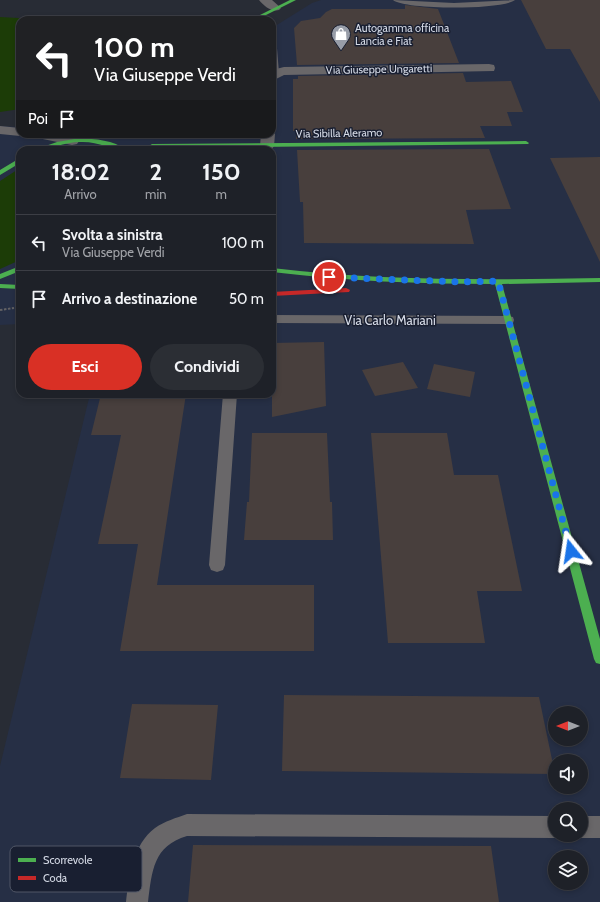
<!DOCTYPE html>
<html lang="it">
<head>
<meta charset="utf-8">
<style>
	:root { --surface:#1e2128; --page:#2b2e34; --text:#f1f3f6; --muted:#a1a3a8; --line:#3c3e45; --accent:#d93025 }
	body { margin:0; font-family:Cabin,sans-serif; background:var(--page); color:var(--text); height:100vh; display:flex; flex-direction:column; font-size:15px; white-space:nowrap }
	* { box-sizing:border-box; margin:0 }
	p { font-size:13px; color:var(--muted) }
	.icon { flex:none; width:22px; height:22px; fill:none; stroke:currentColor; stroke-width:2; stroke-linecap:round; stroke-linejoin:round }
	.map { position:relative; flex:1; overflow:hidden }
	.side { position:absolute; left:16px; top:146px; width:260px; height:252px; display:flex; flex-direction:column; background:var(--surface); border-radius:12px; box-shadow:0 2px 6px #0003,0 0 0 1px var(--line) }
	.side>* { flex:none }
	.top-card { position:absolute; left:16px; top:16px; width:260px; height:122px; border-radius:12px; box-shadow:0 2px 6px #0003,0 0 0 1px var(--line); background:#202124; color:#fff; overflow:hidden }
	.needle { width:26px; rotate:270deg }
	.buttons { position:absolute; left:548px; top:706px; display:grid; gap:8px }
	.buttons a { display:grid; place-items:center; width:40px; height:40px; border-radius:50%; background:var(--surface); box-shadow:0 2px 6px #0003,0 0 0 1px var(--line); font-size:20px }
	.pin { position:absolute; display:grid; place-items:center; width:34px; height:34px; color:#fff; margin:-17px; border:2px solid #fff; border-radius:50%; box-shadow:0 1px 4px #0007 }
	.me { position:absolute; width:44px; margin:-22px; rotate:345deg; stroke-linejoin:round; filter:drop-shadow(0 0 3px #0008) }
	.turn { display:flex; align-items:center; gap:14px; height:84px; padding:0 12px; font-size:18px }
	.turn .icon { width:52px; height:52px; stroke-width:2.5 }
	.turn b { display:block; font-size:28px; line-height:34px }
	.then { display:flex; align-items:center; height:38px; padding:0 12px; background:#0003; gap:8px; font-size:15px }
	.eta { display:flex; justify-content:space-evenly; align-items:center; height:68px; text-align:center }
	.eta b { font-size:24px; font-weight:800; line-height:28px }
	.cta { display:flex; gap:8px; margin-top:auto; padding:8px 12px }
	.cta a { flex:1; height:46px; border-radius:24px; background:var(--accent); color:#fff; font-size:16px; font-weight:800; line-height:46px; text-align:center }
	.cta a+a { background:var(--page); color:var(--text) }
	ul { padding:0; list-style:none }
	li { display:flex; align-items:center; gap:12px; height:56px; padding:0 12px; border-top:1px solid var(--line) }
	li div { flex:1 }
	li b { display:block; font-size:15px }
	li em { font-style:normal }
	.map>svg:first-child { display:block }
	.built { fill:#262f45; fill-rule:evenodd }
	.green { fill:#1c3c07 }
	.building { fill:#483f3d }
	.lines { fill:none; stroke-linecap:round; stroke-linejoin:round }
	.path { stroke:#636265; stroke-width:2; stroke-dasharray:2.5 1.5; stroke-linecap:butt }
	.lane { fill:#696769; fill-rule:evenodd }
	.street { fill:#696769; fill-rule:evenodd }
	.fast { fill:#4caf50; fill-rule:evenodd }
	.jam { fill:#c62828; fill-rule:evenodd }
	.route { stroke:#1a73e8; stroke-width:7; stroke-dasharray:0 12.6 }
	.labels { text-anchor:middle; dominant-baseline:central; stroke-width:3; stroke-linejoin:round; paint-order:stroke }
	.far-poi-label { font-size:11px; fill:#d5dae6; stroke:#191f31; text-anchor:start }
	.far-street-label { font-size:11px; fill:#d5dae6; stroke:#191f31 }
	.street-label { font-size:13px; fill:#d5dae6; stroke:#191f31 }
	.key { fill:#191f31; stroke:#515767; stroke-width:1 }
	.key-label { font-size:11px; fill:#d5dae6 }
</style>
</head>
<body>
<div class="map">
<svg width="600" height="902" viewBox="0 0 600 902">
	<rect width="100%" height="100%" fill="#282c35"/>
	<path class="built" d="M321,0h279v902h-600v-136l90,-372h182v-244h-252v174l-20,1v-199l20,1v7h252v-106l40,-25zM555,713h26v26h-26zM555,761h26v26h-26zM555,809h26v26h-26zM555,857h26v26h-26z"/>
	<path class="green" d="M0,17l54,3h-34v89l-20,3z
		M79,145l18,1 12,4h-58z
		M20,168v92l-20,9v-88z"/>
	<path class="building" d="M521,0h79v102l-30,-53h-24z
		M405,5l33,4 21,54 -162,2 -3,-37 7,-7 19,-3 6,-6 6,-3h73z
		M463,73l3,9 45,-1 12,31h-16l5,14h-32l5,12 -189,1v-8h-3v-52h5v-3z
		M489,149l22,60 -45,1 8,34 -170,-1 -1,-41h-3l-3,-52z
		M600,157v105l-50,-104z
		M324,342l2,64 -54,11v-74z
		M403,362l15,26 -43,8 -13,-26z
		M434,364l41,8 -5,25 -43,-8z
		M101,394h85l-29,191h157v66h-194l18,-107h-40l23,-109h-30z
		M252,433h75l3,69h2l1,38h-89l3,-38h2z
		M371,433h76l7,42h44l24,116h-45l8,52h-97z
		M284,695l255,2 16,77 -273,-3z
		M132,704l86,1 -7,75 -91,-2z
		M193,845l298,1 8,56h-311z"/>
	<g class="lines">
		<path class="path" d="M0,310l14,-2"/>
		<path class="lane" d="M393,0l61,3 61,-3c-12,10 -110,10 -122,0z
			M272,34l4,2 3,37 -4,3 -3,-1z
			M272,315l236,1 5,1 1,3 -1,3 -5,1 -236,-1z
			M223,394h14l-12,171 -2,5 -6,2 -6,-2 -2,-5z
			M187,814l368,2v19h6l-6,3 -368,-2c-34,10 -35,35 -39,66h-22c3,-25 7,-58 29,-74 10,-7 21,-10 32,-14z
			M581,816h19v22h-19l-6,-3h6z"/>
		<path class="street" d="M259,0h13l9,8 -2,2c-8,2 -15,-4 -20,-10z
			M489,64l5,1 1,3 -1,3 -210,4 -12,6v-11l12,-3z
			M0,126l20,2v6h6l-6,2 -20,-2z
			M272,131l3,3 -1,12 -2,3h-10l-2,-3 1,-12h11z
			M31,134h28l18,4 2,3 -2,3 -5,1 -39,-8z"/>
		<path class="fast" d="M290,0h6l-40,20h-6z
			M80,138c15,1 34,2 46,12 -15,0 -28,-9 -46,-8 -16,0 -30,8 -46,8l23,-8z
			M526,141l3,2 -1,1 -376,4 -3,-2 3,-2z
			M20,158v5l-20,12v-5z
			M20,266v5l-20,8v-5z
			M272,268c109,13 218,12 328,10v4l-98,2 98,355v25l-4,-1 -2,-4 -99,-375c-75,0 -149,-3 -223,-12z
			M0,284l20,1v4l-20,-1z"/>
		<path class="jam" d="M346,288l4,2 -1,2 -77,4v-4z"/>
	</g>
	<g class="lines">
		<path class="route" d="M329,277l130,5 39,-1 73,270"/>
	</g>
	<defs>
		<g id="shop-pin" transform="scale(1)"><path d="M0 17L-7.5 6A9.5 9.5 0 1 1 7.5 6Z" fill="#989da8" stroke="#191f31"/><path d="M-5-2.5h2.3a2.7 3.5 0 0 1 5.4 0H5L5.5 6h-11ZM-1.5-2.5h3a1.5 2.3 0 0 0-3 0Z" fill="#fff"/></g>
	</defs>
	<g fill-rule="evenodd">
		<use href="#shop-pin" x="341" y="34"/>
	</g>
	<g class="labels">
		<g class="far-poi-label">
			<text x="355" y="28">Autogamma officina<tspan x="355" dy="13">Lancia e Fiat</tspan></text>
		</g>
		<g class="far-street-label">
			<text transform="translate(379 69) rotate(-1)">Via Giuseppe Ungaretti</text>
			<text transform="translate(339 133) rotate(-1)">Via Sibilla Aleramo</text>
		</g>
		<g class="street-label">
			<text x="390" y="320">Via Carlo Mariani</text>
		</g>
	</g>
	<rect x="10" y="846" width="132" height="46" rx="6" class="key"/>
	<rect x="18" y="858" width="18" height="4" fill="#4caf50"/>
	<rect x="18" y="876" width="18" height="4" fill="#c62828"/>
	<g class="key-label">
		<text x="43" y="864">Scorrevole</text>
		<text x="43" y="882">Coda</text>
	</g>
</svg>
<div class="buttons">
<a><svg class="needle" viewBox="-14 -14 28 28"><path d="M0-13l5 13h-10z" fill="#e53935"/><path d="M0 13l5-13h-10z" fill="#a1a3a8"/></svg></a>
<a><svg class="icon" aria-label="sound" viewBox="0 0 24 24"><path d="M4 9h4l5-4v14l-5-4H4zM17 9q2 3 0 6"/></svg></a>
<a><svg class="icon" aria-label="search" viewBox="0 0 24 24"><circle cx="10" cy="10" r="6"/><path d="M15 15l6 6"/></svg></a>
<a><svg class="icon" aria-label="layers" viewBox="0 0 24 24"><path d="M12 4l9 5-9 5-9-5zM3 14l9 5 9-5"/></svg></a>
</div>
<div class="pin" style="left:329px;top:277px;background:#d93025"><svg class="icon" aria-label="arrive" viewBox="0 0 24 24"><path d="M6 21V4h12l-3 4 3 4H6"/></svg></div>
<svg class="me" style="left:571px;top:551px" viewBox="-20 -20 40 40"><path d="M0-17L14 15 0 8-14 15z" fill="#1a73e8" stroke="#fff" stroke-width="4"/></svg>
<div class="top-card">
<div class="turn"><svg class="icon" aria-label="left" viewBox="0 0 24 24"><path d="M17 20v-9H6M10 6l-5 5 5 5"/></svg><div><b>100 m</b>Via Giuseppe Verdi</div></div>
<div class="then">Poi<svg class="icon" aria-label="arrive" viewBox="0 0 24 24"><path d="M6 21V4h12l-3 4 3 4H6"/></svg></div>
</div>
<section class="side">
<div class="eta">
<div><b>18:02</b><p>Arrivo</p></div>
<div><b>2</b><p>min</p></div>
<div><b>150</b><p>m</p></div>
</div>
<ul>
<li><svg class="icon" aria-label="left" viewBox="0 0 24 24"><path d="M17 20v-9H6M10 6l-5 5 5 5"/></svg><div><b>Svolta a sinistra</b><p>Via Giuseppe Verdi</p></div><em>100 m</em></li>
<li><svg class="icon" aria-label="arrive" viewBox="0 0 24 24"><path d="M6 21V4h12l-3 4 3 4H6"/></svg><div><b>Arrivo a destinazione</b></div><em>50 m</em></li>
</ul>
<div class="cta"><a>Esci</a><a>Condividi</a></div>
</section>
</div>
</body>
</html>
